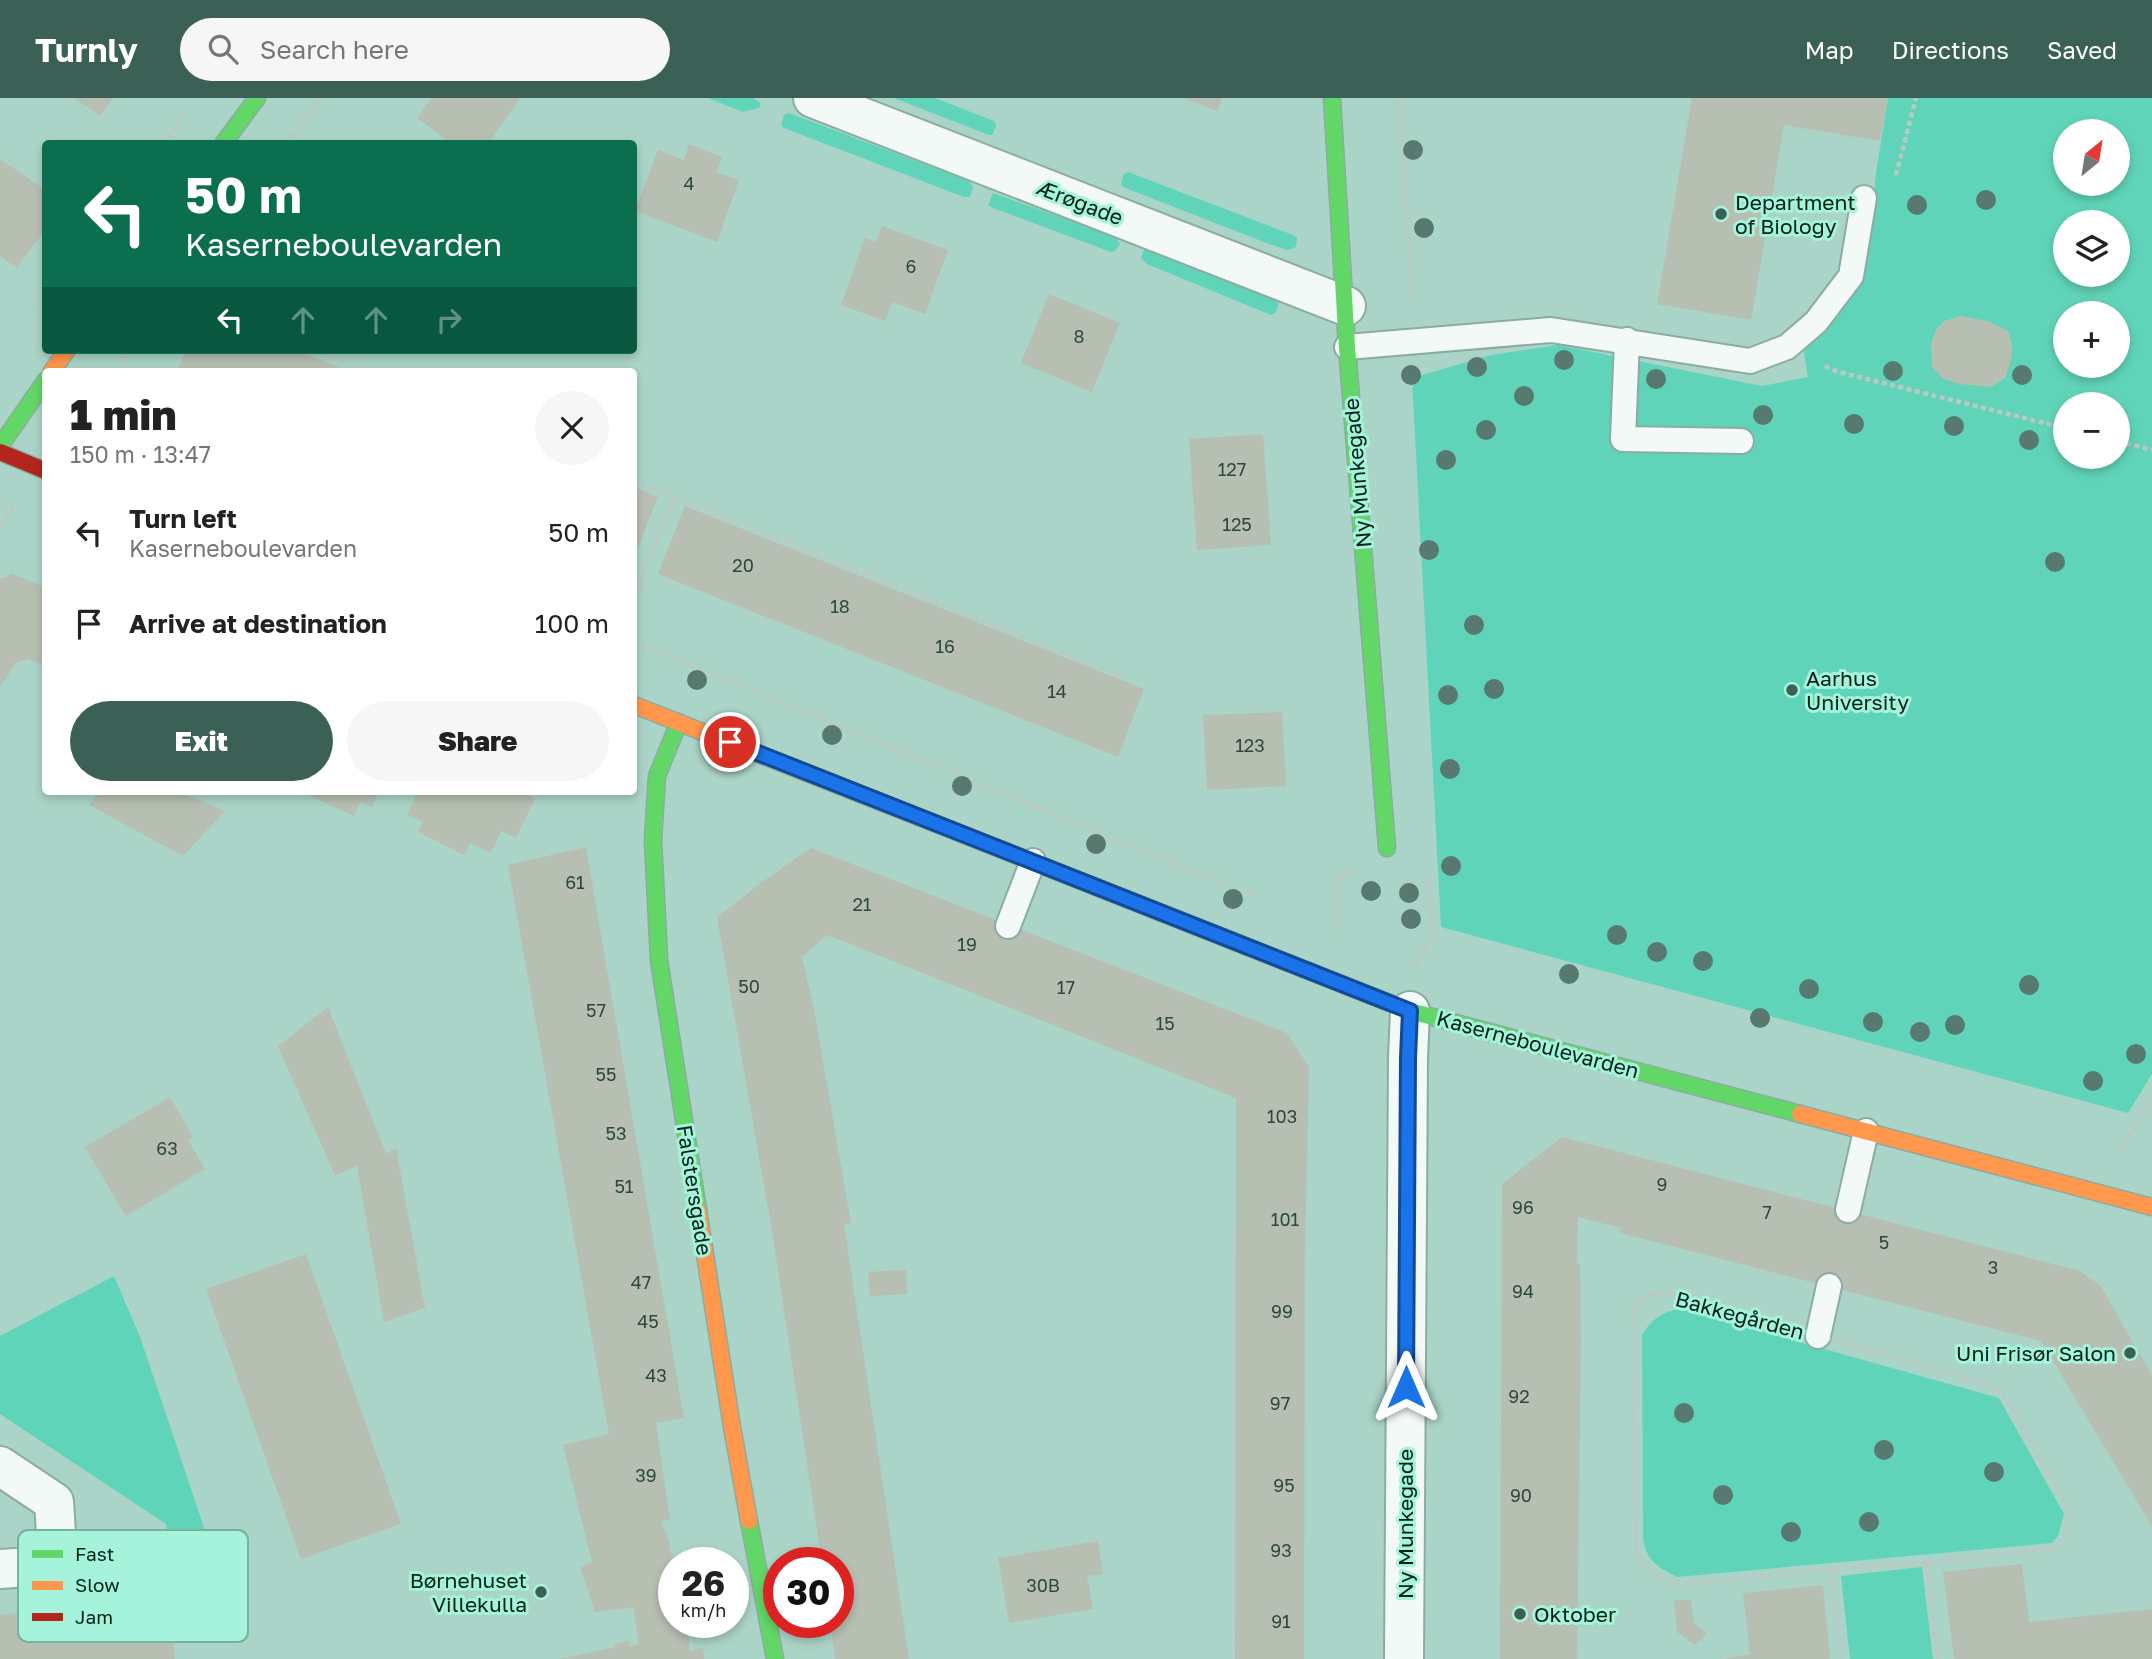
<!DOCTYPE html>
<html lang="en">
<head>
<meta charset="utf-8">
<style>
	:root { --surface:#fff; --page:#f6f6f6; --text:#222; --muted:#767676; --accent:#3b6055 }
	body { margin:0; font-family:"Golos Text",sans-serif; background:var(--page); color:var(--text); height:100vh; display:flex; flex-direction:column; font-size:26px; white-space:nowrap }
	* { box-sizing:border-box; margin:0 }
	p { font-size:23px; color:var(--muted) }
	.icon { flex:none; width:38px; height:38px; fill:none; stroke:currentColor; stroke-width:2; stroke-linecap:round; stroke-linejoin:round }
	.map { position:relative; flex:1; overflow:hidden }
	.details { position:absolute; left:42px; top:270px; width:595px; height:427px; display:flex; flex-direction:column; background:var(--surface); border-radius:7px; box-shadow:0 4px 10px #0003 }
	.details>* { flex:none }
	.hud { position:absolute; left:42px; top:42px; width:595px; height:214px; border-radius:7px; box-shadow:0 4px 10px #0003; background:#0b6e4f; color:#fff; overflow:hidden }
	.needle { width:46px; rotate:30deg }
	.controls { position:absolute; left:2053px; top:21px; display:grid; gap:14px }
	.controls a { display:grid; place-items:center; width:77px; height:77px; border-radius:50%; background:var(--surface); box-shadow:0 4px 10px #0003; font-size:35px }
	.speed { position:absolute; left:658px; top:1449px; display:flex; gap:14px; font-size:35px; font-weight:700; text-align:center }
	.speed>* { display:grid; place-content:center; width:91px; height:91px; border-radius:50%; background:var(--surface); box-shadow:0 4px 10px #0003; line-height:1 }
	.speed small { font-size:18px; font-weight:400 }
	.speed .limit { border:10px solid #d22; background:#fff; color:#111 }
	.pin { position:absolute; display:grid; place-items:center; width:60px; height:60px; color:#fff; margin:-30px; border:4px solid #fff; border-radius:50%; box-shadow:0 2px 7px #0007 }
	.me { position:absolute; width:77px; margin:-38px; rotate:0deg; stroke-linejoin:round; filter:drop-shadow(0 0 5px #0008) }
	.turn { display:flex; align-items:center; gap:24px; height:147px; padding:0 28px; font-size:32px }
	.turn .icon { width:91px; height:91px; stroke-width:2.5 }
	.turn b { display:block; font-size:49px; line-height:60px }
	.lanes { display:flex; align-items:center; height:66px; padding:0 28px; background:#0003; justify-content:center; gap:35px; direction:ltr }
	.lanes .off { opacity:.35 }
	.round { display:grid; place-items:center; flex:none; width:74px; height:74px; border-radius:37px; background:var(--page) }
	.summary { display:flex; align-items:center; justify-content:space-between; height:119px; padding:0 28px }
	h1 { font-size:42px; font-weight:800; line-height:52px }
	.action { display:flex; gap:14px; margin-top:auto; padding:14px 28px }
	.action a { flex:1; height:80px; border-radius:42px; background:var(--accent); color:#fff; font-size:28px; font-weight:800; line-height:80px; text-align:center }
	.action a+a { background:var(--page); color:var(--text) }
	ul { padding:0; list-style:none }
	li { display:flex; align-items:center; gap:21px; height:91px; padding:0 28px }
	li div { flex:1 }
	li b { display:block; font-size:26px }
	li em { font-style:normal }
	header { display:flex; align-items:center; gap:42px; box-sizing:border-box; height:98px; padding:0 35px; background:var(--accent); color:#fff }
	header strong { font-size:33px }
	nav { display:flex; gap:38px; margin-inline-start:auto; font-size:24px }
	.search { width:490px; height:63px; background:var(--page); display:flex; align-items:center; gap:18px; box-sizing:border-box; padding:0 24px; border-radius:38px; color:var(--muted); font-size:26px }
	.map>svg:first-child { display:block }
	.green { fill:#60d4b8; fill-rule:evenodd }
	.building { fill:#b7bfb2 }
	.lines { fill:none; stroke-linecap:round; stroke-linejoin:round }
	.lane-casing { stroke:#8baca2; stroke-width:28 }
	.street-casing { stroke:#8baca2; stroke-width:42 }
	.fast-casing { stroke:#8baca2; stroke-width:19 }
	.slow-casing { stroke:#8baca2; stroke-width:19 }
	.jam-casing { stroke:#8baca2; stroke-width:19 }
	.path { stroke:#bbc8c4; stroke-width:4.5; stroke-dasharray:5 3.5; stroke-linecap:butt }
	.lane { stroke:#f2f9f7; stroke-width:24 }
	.street { stroke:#f2f9f7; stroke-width:38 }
	.fast { stroke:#63d668; stroke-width:16 }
	.slow { stroke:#ff974d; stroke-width:16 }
	.jam { stroke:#b3261e; stroke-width:16 }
	.tree { fill:#57796f }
	.route-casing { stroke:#114b97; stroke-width:18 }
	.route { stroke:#1a73e8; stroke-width:12 }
	.poi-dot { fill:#3b6055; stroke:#a5f3da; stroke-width:2.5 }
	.labels { text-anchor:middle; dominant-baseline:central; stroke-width:6; stroke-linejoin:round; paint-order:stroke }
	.number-label { font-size:18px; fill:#2e483e }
	.street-label { font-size:21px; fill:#002118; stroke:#a5f3da }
	.poi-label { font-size:21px; fill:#002118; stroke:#a5f3da; text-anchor:start }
	.key { fill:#a5f3da; stroke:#73b4a0; stroke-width:2 }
	.key-label { font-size:19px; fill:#002118 }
</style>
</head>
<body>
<header>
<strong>Turnly</strong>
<div class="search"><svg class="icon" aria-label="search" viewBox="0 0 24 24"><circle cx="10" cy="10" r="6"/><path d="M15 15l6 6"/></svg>Search here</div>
<nav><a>Map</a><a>Directions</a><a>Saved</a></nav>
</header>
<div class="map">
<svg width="2152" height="1561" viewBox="0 0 2152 1561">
	<rect width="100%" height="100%" fill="#aad4c7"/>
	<path class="green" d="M708,0h44l9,5 -2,5 -16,4z
		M894,0h41l59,23 2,5 -4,9h-3z
		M1888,0h264v976l-24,39 -687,-186 -29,-549 79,-23 67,-10 204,41 46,-9 -5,-30 40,-40 25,-46 8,-88zM2065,33h53v53h-53zM2065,124h53v53h-53zM2065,215h53v53h-53zM2065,306h53v53h-53z
		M789,15l180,68 4,6 -3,10h-6l-180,-69 -3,-3 3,-10z
		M1128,74l165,63 4,3 -1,9 -9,3 -18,-6 -146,-57 -2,-3 3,-10z
		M993,95l122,44 5,7 -5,7 -4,1 -118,-44 -5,-3z
		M1150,151l123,50 6,5 -3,8 -5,3 -124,-51 -6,-6 3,-8z
		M114,1178l26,61 85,253 -49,4 -10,-70 -166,-110v-78z
		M1682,1211l317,89 65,116 -6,22 -6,7 -375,34c-21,-11 -30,-15 -34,-40l-1,-202c10,-16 21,-25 40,-26z
		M1922,1469l11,92h-83l-9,-83z"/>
	<path class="building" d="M74,0h39l-13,18z
		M432,0h88l-32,46h-36l-35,-26z
		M1185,0h37l-5,13z
		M1692,0h196l-8,43 -96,-16 -33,195 -94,-16z
		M689,46l33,13 -6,15 23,8 -22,62 -82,-31 23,-61 26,10z
		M0,61l46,31v38l-29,40 -17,-12z
		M882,128l66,24 -23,64 -33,-12 -7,19 -44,-16 24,-67 11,4z
		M1049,196l71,29 -28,69 -71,-29z
		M1961,218l26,5 21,10 4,15 -1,15 -6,17 -14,9 -31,-3 -17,-5 -11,-12 -1,-23 5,-14 8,-9z
		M186,252h111l51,21h-171z
		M1263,336l8,111 -74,5 -8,-111z
		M634,389l24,10 -24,61z
		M685,408l459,183 -26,68 -460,-183z
		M13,476l33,14v78l-18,-7 -12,4 -16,24v-108z
		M1282,614l4,74 -79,4 -4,-75z
		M101,693h77l47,20 -42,45 -94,-51z
		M307,693h72l-7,16 -12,-5 -6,14 -48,-22z
		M418,693h104l13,8 -19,39 -15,-7 -10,22 -21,-10 -6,12 -46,-23 5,-10 -16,-7z
		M586,749l98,571 -28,5 14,97 -9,1 8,20 5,30v51h12l4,29 13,-3 1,11h-144l55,-12v-3l13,-3 2,5 9,-2 -6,-37 -38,5 -15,-45 12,-5 -29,-117 46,-11 -101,-569z
		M811,750l476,185 22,34 -4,184 -1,408h-69l1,-561 -409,-163 -25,22 12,52 37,214 -7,1 65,435h-74l-5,-37h8v-59h-16l-49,-326 -56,-320 48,-37z
		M328,909l58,147 10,-6 29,160 -41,14 -27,-156 -22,10 -57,-130z
		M170,999l23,40 -5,3 17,29 -79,47 -41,-69z
		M1562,1039l518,134 20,14 52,91v150l-111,-185 -421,-108 1,-5 -43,-11 -1,47h3l1,73 -4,322h-77l2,-475z
		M306,1156l95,270 -100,35 -95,-270z
		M906,1172l1,24 -37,2 -2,-24z
		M1098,1443l5,33 -16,2 6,33 -84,14 -11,-65z
		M2022,1466l7,58 123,-13v50h-198l-11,-87z
		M1823,1487l7,74h-107l27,-5 -7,-61z
		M169,1500l6,61h-175v-44z
		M1674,1502h17l3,23 13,11 -12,11 -18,-13z"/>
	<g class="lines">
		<g class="lane-casing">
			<path id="lane" d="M1627,242l-4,99 118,2
				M1347,249l204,-17 199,31 37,-14 29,-25 35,-46 13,-78
				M1008,828l25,-65
				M1848,1112l18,-79
				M1818,1238l11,-50"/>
		</g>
		<g class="street-casing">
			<path id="street" d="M813,0l533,208
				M0,1368l54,36 4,63 -58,4
				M1404,1561l4,-601 2,-47"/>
		</g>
		<g class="fast-casing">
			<path id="fast" d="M1332,0l15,249 40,501
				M223,46l34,-46
				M0,348l46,-66
				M679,624l-22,54 -4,64 6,120 39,250
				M1010,755l400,158 390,103
				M749,1423l26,138"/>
		</g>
		<g class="slow-casing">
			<path id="slow" d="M52,273l15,-21
				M634,607l376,148
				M1800,1016l352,93
				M698,1112l34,217 17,94"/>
		</g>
		<g class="jam-casing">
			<path id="jam" d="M0,354l46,19"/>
		</g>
		<path class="path" d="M1398,0l15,205
			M162,46l23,-31
			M287,46l34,-46
			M1896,77l20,-77
			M38,214l8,-11
			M316,252l51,21
			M1825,268l10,5 230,57
			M115,273l16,-21
			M2118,343l34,9
			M634,383l490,197
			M0,427l14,-19
			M634,500l40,-101
			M634,544l622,255
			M1335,831l3,-50 13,-8
			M1416,867l16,-29 -5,-63
			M2120,1053l32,-53
			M1653,1195l29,4 302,86 17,9 68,118c1,15 -2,29 -14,39l-128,14 -96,6 -156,16 -26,-13 -13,-21 -3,-246z
			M1927,1465l11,96
			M1831,1471l10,90"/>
		<use href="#lane" class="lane"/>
		<use href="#street" class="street"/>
		<use href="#fast" class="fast"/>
		<use href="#slow" class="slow"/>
		<use href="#jam" class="jam"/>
	</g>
	<g class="tree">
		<circle cx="1413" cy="52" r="10"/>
		<circle cx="1986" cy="102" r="10"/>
		<circle cx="1917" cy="107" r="10"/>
		<circle cx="1424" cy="130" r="10"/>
		<circle cx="1564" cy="262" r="10"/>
		<circle cx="1477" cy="269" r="10"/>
		<circle cx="1893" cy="273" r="10"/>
		<circle cx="1411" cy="277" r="10"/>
		<circle cx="2022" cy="277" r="10"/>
		<circle cx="1656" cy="281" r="10"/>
		<circle cx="1524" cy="298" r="10"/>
		<circle cx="1763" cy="317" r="10"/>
		<circle cx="1854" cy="326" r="10"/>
		<circle cx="1954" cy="328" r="10"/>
		<circle cx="1486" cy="332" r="10"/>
		<circle cx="2029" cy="342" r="10"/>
		<circle cx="1446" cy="362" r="10"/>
		<circle cx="1429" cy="452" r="10"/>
		<circle cx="2055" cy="464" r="10"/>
		<circle cx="1474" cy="527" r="10"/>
		<circle cx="697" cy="582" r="10"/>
		<circle cx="1494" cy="591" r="10"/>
		<circle cx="1448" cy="597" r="10"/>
		<circle cx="832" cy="637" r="10"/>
		<circle cx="1450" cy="671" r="10"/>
		<circle cx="962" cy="688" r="10"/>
		<circle cx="1096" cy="746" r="10"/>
		<circle cx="1451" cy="768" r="10"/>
		<circle cx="1371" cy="793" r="10"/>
		<circle cx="1409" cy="795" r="10"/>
		<circle cx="1233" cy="801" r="10"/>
		<circle cx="1411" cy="821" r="10"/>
		<circle cx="1617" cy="837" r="10"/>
		<circle cx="1657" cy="854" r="10"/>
		<circle cx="1703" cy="863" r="10"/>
		<circle cx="1569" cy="876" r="10"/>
		<circle cx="2029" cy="887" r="10"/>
		<circle cx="1809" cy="891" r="10"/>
		<circle cx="1760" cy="920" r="10"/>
		<circle cx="1873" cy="924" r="10"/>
		<circle cx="1955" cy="927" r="10"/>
		<circle cx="1920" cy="934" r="10"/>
		<circle cx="2136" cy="956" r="10"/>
		<circle cx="2093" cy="983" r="10"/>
		<circle cx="1684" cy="1315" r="10"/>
		<circle cx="1884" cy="1352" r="10"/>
		<circle cx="1994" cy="1374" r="10"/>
		<circle cx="1723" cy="1397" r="10"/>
		<circle cx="1869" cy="1424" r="10"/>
		<circle cx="1791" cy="1434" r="10"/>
	</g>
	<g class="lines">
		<g class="route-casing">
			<path id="route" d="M730,644l680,269 -2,47 -2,329"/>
		</g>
		<use href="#route" class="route"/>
	</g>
	<g class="poi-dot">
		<circle cx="1721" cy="116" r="7"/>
		<circle cx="1792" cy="592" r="7"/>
		<circle cx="2130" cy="1255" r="7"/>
		<circle cx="541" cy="1494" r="7"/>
		<circle cx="1520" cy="1516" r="7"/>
	</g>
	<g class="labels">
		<g class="number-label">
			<text x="689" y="85">4</text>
			<text x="911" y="168">6</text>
			<text x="1079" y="238">8</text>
			<text x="1232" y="371">127</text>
			<text x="1237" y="426">125</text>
			<text x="743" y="467">20</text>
			<text x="840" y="508">18</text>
			<text x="945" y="548">16</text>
			<text x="1057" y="593">14</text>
			<text x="1250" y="647">123</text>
			<text x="575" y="784">61</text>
			<text x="862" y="806">21</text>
			<text x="967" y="846">19</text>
			<text x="749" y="888">50</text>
			<text x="1066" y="889">17</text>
			<text x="596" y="912">57</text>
			<text x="1165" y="925">15</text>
			<text x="606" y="976">55</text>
			<text x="1282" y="1018">103</text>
			<text x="616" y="1035">53</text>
			<text x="167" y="1050">63</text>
			<text x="1662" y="1086">9</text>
			<text x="624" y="1088">51</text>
			<text x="1523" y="1109">96</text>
			<text x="1767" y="1114">7</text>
			<text x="1285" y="1121">101</text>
			<text x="1884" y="1144">5</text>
			<text x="1993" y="1169">3</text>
			<text x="641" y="1184">47</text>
			<text x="1523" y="1193">94</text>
			<text x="1282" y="1213">99</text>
			<text x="648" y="1223">45</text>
			<text x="656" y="1277">43</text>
			<text x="1519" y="1298">92</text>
			<text x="1280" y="1305">97</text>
			<text x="646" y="1377">39</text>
			<text x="1284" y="1387">95</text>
			<text x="1521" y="1397">90</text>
			<text x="1281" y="1452">93</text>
			<text x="1043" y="1487">30B</text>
			<text x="1281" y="1523">91</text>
		</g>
		<g class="street-label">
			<text transform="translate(1080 104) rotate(21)">Ærøgade</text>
			<text transform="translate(1357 375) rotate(-95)">Ny Munkegade</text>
			<text transform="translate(1538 946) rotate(15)">Kaserneboulevarden</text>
			<text transform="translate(695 1092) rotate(81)">Falstersgade</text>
			<text transform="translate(1740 1217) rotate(15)">Bakkegården</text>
			<text transform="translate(1405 1426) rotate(-90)">Ny Munkegade</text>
		</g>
		<g class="poi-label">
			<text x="1735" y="104">Department<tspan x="1735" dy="24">of Biology</tspan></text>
			<text x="1806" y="580">Aarhus<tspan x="1806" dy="24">University</tspan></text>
			<text x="2116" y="1255" text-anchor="end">Uni Frisør Salon</text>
			<text x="527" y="1482" text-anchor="end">Børnehuset<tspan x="527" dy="24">Villekulla</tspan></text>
			<text x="1534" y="1516">Oktober</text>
		</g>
	</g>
	<rect x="18" y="1432" width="230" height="112" rx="10" class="key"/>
	<rect x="32" y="1452" width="31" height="8" fill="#63d668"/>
	<rect x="32" y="1483" width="31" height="9" fill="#ff974d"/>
	<rect x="32" y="1515" width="31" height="8" fill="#b3261e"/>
	<g class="key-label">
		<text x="75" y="1463">Fast</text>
		<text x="75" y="1494">Slow</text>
		<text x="75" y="1526">Jam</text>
	</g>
</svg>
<div class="controls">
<a><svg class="needle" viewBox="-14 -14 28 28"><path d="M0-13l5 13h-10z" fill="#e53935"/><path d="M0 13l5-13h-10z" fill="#767676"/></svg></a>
<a><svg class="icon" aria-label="layers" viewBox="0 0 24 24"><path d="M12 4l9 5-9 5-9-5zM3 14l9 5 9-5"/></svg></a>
<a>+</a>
<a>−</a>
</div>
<div class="speed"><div>26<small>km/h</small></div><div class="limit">30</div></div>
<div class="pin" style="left:730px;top:644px;background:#d93025"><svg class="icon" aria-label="arrive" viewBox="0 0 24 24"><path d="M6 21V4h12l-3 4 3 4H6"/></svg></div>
<svg class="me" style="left:1406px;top:1289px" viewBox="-20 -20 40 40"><path d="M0-17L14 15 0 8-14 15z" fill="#1a73e8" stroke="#fff" stroke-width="4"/></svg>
<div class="hud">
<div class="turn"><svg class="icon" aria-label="left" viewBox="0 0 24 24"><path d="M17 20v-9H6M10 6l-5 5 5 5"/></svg><div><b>50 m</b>Kaserneboulevarden</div></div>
<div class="lanes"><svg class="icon" aria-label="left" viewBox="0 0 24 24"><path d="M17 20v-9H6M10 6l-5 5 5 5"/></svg><svg class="icon off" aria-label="ahead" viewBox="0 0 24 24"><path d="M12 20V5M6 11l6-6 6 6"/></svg><svg class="icon off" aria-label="ahead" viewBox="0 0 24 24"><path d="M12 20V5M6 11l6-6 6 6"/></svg><svg class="icon off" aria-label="right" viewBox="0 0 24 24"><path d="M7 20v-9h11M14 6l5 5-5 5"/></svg></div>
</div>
<section class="details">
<div class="summary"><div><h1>1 min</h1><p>150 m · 13:47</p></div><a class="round"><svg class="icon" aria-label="close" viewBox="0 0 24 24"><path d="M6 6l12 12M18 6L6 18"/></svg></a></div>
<ul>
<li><svg class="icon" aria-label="left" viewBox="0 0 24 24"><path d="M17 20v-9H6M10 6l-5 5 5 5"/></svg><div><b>Turn left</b><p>Kaserneboulevarden</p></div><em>50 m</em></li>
<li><svg class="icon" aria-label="arrive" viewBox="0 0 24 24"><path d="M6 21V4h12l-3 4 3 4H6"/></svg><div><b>Arrive at destination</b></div><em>100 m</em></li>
</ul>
<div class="action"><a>Exit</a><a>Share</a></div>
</section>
</div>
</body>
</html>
